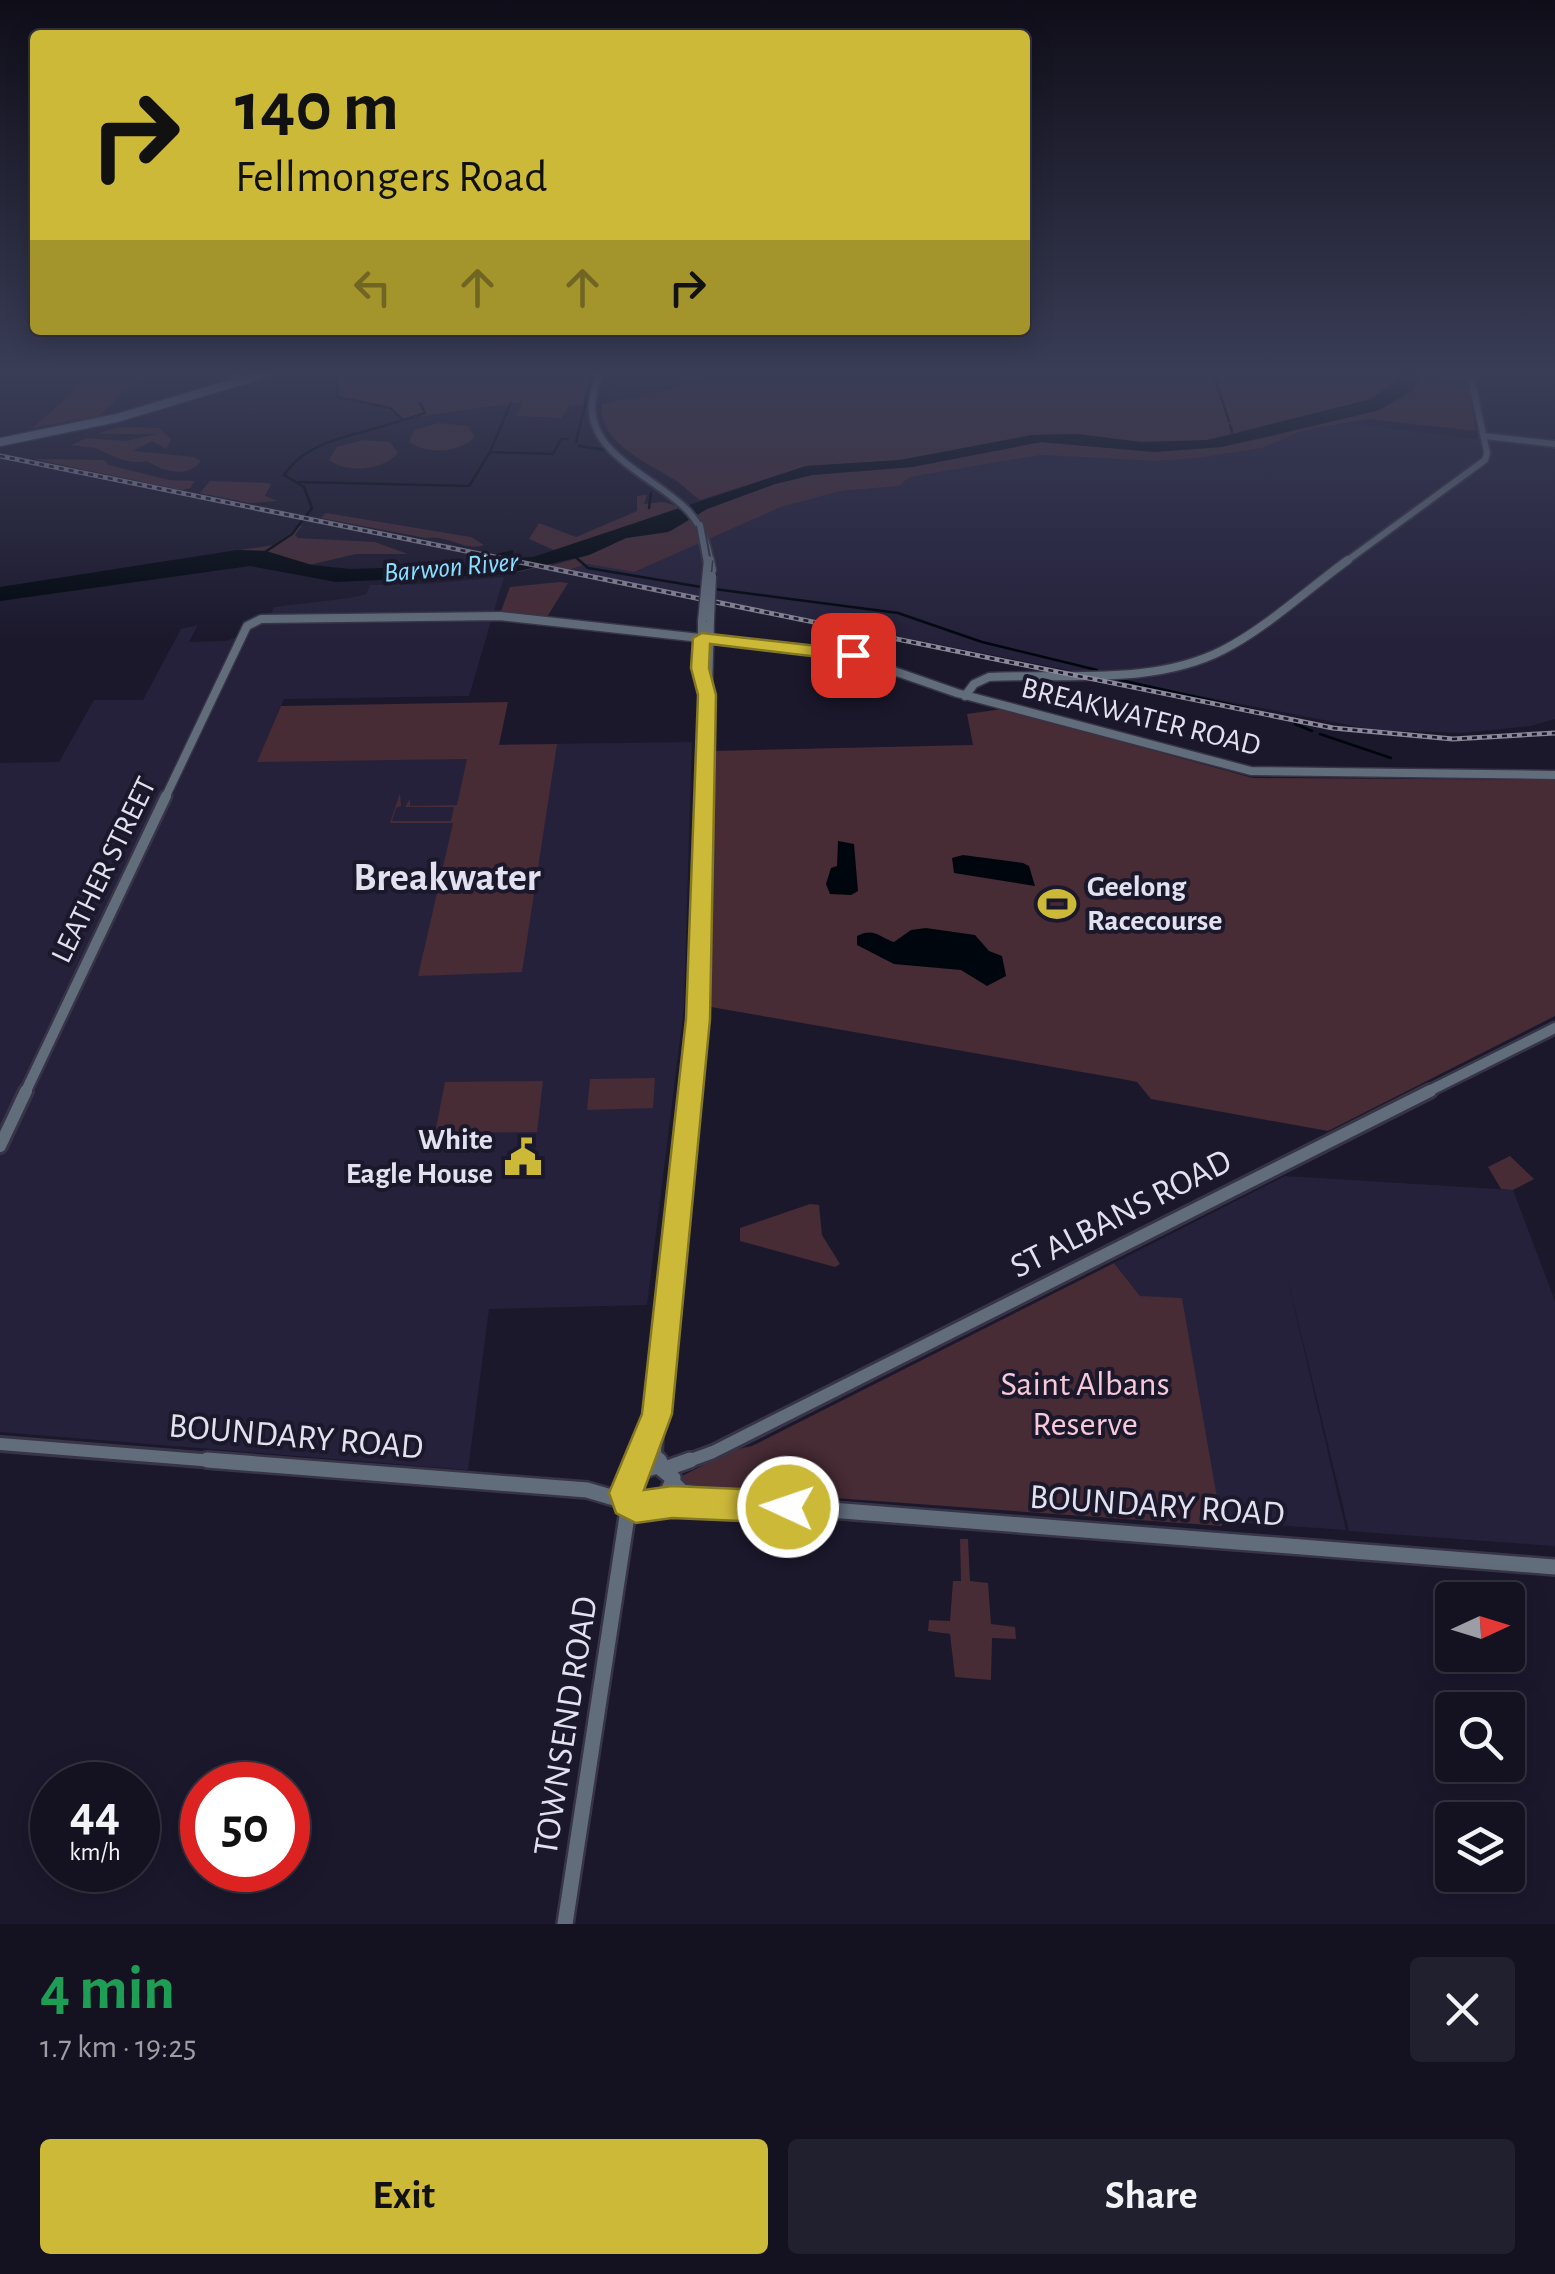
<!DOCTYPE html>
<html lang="en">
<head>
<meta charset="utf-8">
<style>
	:root { --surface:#141221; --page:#21202e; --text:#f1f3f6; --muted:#9d9ea5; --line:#33323f; --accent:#cdb938 }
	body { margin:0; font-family:"Alegreya Sans",sans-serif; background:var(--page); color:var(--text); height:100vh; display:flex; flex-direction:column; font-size:38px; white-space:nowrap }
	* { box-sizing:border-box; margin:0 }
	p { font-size:32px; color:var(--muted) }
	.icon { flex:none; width:55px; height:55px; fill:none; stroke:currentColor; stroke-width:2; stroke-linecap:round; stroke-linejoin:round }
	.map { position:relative; height:1924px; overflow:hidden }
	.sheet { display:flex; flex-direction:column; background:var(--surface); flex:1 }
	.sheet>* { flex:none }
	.banner { position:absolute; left:30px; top:30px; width:1000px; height:305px; border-radius:10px; box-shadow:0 5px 25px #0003,0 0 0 2px var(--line); background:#cdb938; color:#111; overflow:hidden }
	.needle { width:65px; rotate:86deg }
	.controls { position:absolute; left:1435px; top:1582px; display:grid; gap:20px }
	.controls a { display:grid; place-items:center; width:90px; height:90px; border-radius:10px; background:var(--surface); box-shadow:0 5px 25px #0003,0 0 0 2px var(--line); font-size:50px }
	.speed { position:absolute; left:30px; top:1762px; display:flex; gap:20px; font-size:50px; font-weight:700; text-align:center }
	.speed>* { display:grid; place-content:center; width:130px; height:130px; border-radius:50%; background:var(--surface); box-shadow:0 5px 25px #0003,0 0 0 2px var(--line); line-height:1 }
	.speed small { font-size:25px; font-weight:400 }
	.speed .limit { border:15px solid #d22; background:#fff; color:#111 }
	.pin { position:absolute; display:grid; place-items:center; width:85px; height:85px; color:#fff; margin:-42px; border-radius:20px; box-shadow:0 5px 15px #0006 }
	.me { position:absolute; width:110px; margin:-55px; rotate:273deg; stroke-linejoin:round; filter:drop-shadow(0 0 8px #0008) }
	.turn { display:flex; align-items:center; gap:35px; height:210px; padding:0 40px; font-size:45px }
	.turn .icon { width:130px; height:130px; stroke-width:2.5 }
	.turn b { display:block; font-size:70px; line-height:85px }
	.lanes { display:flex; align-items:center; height:95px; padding:0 40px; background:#0003; justify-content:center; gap:50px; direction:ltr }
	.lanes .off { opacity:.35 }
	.round { display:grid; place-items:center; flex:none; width:105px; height:105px; border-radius:10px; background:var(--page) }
	.headline { display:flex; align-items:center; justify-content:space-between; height:170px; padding:0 40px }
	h1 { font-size:60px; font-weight:700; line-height:75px; color:#1e9e55 }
	.primary-button { display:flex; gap:20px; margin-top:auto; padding:20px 40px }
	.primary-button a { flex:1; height:115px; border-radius:10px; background:var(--accent); color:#111; font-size:40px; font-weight:700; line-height:115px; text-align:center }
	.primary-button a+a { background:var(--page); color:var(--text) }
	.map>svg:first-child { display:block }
	.built { fill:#25213b }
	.green { fill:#472b35 }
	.water { fill:#00060d }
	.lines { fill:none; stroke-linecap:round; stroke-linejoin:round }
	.stream { stroke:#00060d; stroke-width:2.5 }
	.secondary-far4-casing { stroke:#373447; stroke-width:10 }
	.secondary-far3-casing { stroke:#373447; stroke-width:11 }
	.secondary-far2-casing { stroke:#373447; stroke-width:15 }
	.secondary-far1-casing { stroke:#373447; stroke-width:18 }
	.secondary-casing { stroke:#373447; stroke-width:20 }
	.primary-casing { stroke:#373447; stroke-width:11 }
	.secondary-far4 { stroke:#626d7b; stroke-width:6 }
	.secondary-far3 { stroke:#626d7b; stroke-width:8 }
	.secondary-far2 { stroke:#626d7b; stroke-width:10 }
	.secondary-far1 { stroke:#626d7b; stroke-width:12 }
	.secondary { stroke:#626d7b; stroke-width:15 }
	.primary { stroke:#768496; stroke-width:8 }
	.rail-casing { stroke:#8b8999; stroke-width:5 }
	.rail { stroke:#1b182c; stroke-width:2.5; stroke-dasharray:5; stroke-linecap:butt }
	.secondary-bridge-far1-casing { stroke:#373447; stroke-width:10; stroke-linecap:butt }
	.secondary-bridge-casing { stroke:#373447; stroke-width:11; stroke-linecap:butt }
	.secondary-bridge-far1 { stroke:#626d7b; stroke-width:6 }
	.secondary-bridge { stroke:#626d7b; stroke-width:8 }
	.route { fill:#cdb938; stroke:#857824; stroke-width:2.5 }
	.labels { text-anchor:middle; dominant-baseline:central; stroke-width:8; stroke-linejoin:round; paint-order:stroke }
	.far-water-label { font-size:28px; font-style:italic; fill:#87e1fe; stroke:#1b182c }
	.street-label { font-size:30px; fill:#e2e1ef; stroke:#1b182c }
	.poi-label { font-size:30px; font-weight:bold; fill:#e2e1ef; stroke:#1b182c; text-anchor:start }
	.near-street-label { font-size:35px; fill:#e2e1ef; stroke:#1b182c }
	.near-park-label { font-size:35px; fill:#f7c8d7; stroke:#1b182c }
	.district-label { font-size:40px; font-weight:bold; fill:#e2e1ef; stroke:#1b182c }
</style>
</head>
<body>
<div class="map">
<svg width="1555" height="1924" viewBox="0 0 1555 1924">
	<rect width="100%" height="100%" fill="#1b182c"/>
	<path class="built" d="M612,373h105l-1,5 -24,2 -75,19 -7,-1 -3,-6z
		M1476,373h79v346l-24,7 -69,7 -88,-3 -809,-159 23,-7 46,7 147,-64 60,-16 58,-5 11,-9 132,-22 114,6 41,-3 65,-10 40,-17 49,-8 138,18z
		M504,577l-35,119 -185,3 -26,62 208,-3 4,-13 222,-3 -8,265 -37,298 -158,4 -21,161 -468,-38v-669l59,-1 35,-62h49l38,-71 17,-4 -9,17 37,-1 11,-4 9,-16 24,-5 4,-9 76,-9 16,-4 4,-9 57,-1z
		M1285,1176l228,14 42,111v245l-206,-15 -63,-259 60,258 -128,-9 -78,-225 -26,-33z"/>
	<path class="green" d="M93,373h51l-45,43 -66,12z
		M338,373h254l-10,32h-12l-9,13 -46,-2 7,-12 -6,-1 -114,16c-13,-13 -45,-18 -64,-23z
		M781,373h617l-11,16 -16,10 -168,42 -62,1 -64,-8 -45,1 -132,25 -94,6 -106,34c-9,-6 -16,-14 -25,-20 -26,-17 -79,-38 -73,-76l98,-21z
		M1424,373h38l2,9 -24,-2 -1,4 29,3 8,44 -108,-12 -66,12 -40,17 -65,10 -41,3 -115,-6 -131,22 -11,9 -58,5 -60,16 -147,65 -46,-8 -23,7 -20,-5 -31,7 7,-15 32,7 36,-10 37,-17 45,-7 36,-22 68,-25 37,-9 100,-8 129,-25 113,10 67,-5 47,-10 114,-28 30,-18z
		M439,423l29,3 7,11c-17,16 -47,18 -66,5l5,-12z
		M118,427l41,1 12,11 -5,10 -14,-8 -19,10 61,6 7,4c-14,18 -38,10 -54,0 -21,4 -32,-5 -50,-12 -8,-3 -18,-2 -26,-4l16,-7 40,3 30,-7h-60z
		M363,440l27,2 8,11c-15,17 -50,21 -69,7l8,-13z
		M0,452l33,7 71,1 5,5 60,15 26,1 -5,7 -9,2z
		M210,481l58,2 3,1 -6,12 13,5 -28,2 -50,-10z
		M647,495l-3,9 19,-2 18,5 -125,44 -27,-12 10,-16 37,14 61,-26v-15z
		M326,513l145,24 13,8c-20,7 -36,-11 -58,-7l-105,-20z
		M303,524l-8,11 3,3 77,4 33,12h-52l-47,11 -43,-14 -26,-1 33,-5z
		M559,582l9,1 -21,34 -46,-6 9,-24z
		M508,702l-9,43 58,-1 -35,228 -104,4 35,-153h-63l10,-30 1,13 -5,2 -4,13h59l3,-14h-49l5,-8v7l47,-1 10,-46 -210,3 24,-56z
		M1002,709l251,69 302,2v236l-227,115 -177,-32 -14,-17 -15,-3 -411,-72 1,-256 261,-6 -6,-31z
		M655,1078l-2,30 -66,2 3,-31z
		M543,1081l-6,51 -102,1 10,-51z
		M1510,1156l24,23 -21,11 -12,-1 -13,-22z
		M810,1204l9,1 3,30 18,29 -5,3 -95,-26v-13z
		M1114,1263l26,33 42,2 40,228 -527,-38 -15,-7 2,-5 51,-26 19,-4z
		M960,1539h8l2,42 18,2 3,41 24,3 1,12 -24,-1 -1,42 -36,-3 -5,-43 -22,-3 1,-11 21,1 3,-40h8z"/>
	<path class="water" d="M1398,373h26l-12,18 -35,20 -156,36 -67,5 -113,-10 -129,25 -100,8 -37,9 -68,25 -39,23 -42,6 -37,17 -83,19 -170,8 -86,-16 -250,35v-14l237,-37 29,1 46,14 38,4 130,-4 12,-10 21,-5 1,8 19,-1 273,-91 94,-6 132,-25 45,-1 64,8 67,-2 163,-41 23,-17z
		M838,841l16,3 4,47 -7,4 -21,-1 -4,-10 5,-16 6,-2z
		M963,855l60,8 6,3 6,20 -81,-13 -2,-15z
		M926,928l49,7 14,16 13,5 4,20 -19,10 -26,-16 -67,-6 -37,-19v-9c17,-9 22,1 37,6l17,-12z"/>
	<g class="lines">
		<path class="stream" d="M1213,373l16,48
			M404,420l21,-7 -5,-10
			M1230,425l2,7
			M576,442l17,-69
			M579,446l27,4
			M490,452l21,-49
			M299,482l170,4 21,-34 63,2 8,-15h6
			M649,508l2,-15
			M265,552l27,-18 20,-26 -8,-21 -20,-12c25,-38 79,-40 119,-55l-13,-12 -52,-11 -3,-24
			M572,554l16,14 113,19
			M714,589l184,24 84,29 115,28
			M1116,679l174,39
			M1295,724l17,7
			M1320,734l71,24"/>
		<g class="secondary-far4-casing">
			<path id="secondary-far4" d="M231,373l6,5
				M599,373c-2,10 -6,21 -7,31 -3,53 68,75 97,108 14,16 18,31 22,51
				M1484,436l71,8
				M1344,563l141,-103 2,-7 -17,-80"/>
		</g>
		<g class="secondary-far3-casing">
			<path id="secondary-far3" d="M710,560l2,10
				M702,621v59
				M965,696l9,-12 15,-7c76,-4 164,9 234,-27 42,-21 86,-62 125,-90
				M165,798l82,-172 14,-7 239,-3 345,38 112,39 294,78 304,4
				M705,798l5,-179"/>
		</g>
		<g class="secondary-far2-casing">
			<path id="secondary-far2" d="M25,1093l141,-297
				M689,1093l12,-116 5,-181
				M1425,1093l130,-65"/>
		</g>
		<g class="secondary-far1-casing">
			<path id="secondary-far1" d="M0,1146l26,-55
				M0,1444l239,19
				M639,1463l13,-34
				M660,1463l-5,-10 2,-39 33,-323
				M683,1463l30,-11 717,-361"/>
		</g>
		<g class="secondary-casing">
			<path id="secondary" d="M207,1460l380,30 41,12
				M659,1460l4,8
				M658,1466l15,12c-5,24 -20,26 -42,27l-6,-11c5,-17 16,-25 33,-28z
				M665,1469l25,-9
				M635,1474l5,-14
				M673,1483l9,9 36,6
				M655,1504h99l801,63
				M565,1924l64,-421"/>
		</g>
		<g class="primary-casing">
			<path id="primary" d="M0,442l117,-24 150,-45"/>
		</g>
		<use href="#secondary-far4" class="secondary-far4"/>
		<use href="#secondary-far3" class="secondary-far3"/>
		<use href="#secondary-far2" class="secondary-far2"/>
		<use href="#secondary-far1" class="secondary-far1"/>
		<use href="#secondary" class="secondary"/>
		<use href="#primary" class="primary"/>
		<g class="rail-casing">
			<path id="rail" d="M0,456l1333,272 120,11 102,-6"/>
		</g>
		<use href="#rail" class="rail"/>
		<g class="secondary-bridge-far1-casing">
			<path id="secondary-bridge-far1" d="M700,525l7,38"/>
		</g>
		<g class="secondary-bridge-casing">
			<path id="secondary-bridge" d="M710,619l2,-43
				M702,621l6,-61"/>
		</g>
		<use href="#secondary-bridge-far1" class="secondary-bridge-far1"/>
		<use href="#secondary-bridge" class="secondary-bridge"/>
	</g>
	<linearGradient id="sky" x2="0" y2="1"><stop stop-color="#0f0d18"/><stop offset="0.58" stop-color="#393d56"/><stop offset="1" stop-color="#393d56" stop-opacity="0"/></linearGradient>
	<rect width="1555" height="643" fill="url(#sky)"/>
	<path class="route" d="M702,633l151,17 9,5 -9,6 -143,-17 -1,24 7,27 -6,324 -38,395 -28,76 28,-4 116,5 11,4 5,12 -5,11 -11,5 -116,-5 -36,5 -20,-10 -7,-20 33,-79 44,-395 12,-324 -7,-27 2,-30z"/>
	<defs>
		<g id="stadium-bare" transform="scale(3)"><path d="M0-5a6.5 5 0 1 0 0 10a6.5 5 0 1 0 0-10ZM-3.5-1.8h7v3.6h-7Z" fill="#cdb938" stroke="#1b182c" stroke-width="2.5" paint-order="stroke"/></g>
		<g id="civic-bare" transform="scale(3)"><path d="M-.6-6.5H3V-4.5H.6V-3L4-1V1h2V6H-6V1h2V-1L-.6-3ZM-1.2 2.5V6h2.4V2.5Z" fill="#cdb938" stroke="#1b182c" stroke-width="2.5" paint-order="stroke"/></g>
	</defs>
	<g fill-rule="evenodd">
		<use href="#stadium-bare" x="1057" y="904"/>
		<use href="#civic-bare" x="523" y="1157"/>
	</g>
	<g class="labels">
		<g class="far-water-label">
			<text transform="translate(451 568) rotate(-5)">Barwon River</text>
		</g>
		<g class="street-label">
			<text transform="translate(1141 717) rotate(14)">BREAKWATER ROAD</text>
			<text transform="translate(104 870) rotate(-64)">LEATHER STREET</text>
		</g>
		<g class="poi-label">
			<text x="1087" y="887">Geelong<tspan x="1087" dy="34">Racecourse</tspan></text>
			<text x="493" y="1140" text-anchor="end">White<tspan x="493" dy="34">Eagle House</tspan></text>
		</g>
		<g class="near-street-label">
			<text transform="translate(1121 1214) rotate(-27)">ST ALBANS ROAD</text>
			<text transform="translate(296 1437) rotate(5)">BOUNDARY ROAD</text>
			<text transform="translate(1157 1506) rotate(4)">BOUNDARY ROAD</text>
			<text transform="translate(566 1726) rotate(-81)">TOWNSEND ROAD</text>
		</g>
		<g class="near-park-label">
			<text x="1085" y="1384">Saint Albans<tspan x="1085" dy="40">Reserve</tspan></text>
		</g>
		<g class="district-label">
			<text x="447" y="878">Breakwater</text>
		</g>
	</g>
</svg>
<div class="controls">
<a><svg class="needle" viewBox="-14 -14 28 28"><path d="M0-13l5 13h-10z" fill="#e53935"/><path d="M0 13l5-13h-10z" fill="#9d9ea5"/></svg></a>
<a><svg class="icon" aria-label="search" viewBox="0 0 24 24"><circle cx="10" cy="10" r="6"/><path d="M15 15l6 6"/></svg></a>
<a><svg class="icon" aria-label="layers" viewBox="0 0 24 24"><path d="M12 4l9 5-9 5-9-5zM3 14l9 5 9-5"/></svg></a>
</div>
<div class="speed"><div>44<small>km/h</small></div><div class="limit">50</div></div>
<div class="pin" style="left:853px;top:655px;background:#d93025"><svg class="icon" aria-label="arrive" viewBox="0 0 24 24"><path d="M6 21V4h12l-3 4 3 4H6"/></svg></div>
<svg class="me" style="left:788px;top:1507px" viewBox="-20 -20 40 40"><circle r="17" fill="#cdb938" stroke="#fff" stroke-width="3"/><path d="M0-11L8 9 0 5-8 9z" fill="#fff"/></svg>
<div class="banner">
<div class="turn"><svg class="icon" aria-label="right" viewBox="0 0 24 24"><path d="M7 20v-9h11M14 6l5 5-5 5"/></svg><div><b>140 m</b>Fellmongers Road</div></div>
<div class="lanes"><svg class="icon off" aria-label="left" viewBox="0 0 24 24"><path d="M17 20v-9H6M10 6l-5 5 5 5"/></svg><svg class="icon off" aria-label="ahead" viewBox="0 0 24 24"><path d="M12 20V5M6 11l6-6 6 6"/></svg><svg class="icon off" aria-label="ahead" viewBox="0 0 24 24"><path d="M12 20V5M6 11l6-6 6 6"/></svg><svg class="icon" aria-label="right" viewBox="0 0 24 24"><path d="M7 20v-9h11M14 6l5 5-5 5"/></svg></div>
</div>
</div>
<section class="sheet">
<div class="headline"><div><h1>4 min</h1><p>1.7 km · 19:25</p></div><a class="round"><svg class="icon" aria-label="close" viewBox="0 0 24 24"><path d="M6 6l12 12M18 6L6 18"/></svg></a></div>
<div class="primary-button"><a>Exit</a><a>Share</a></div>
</section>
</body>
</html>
